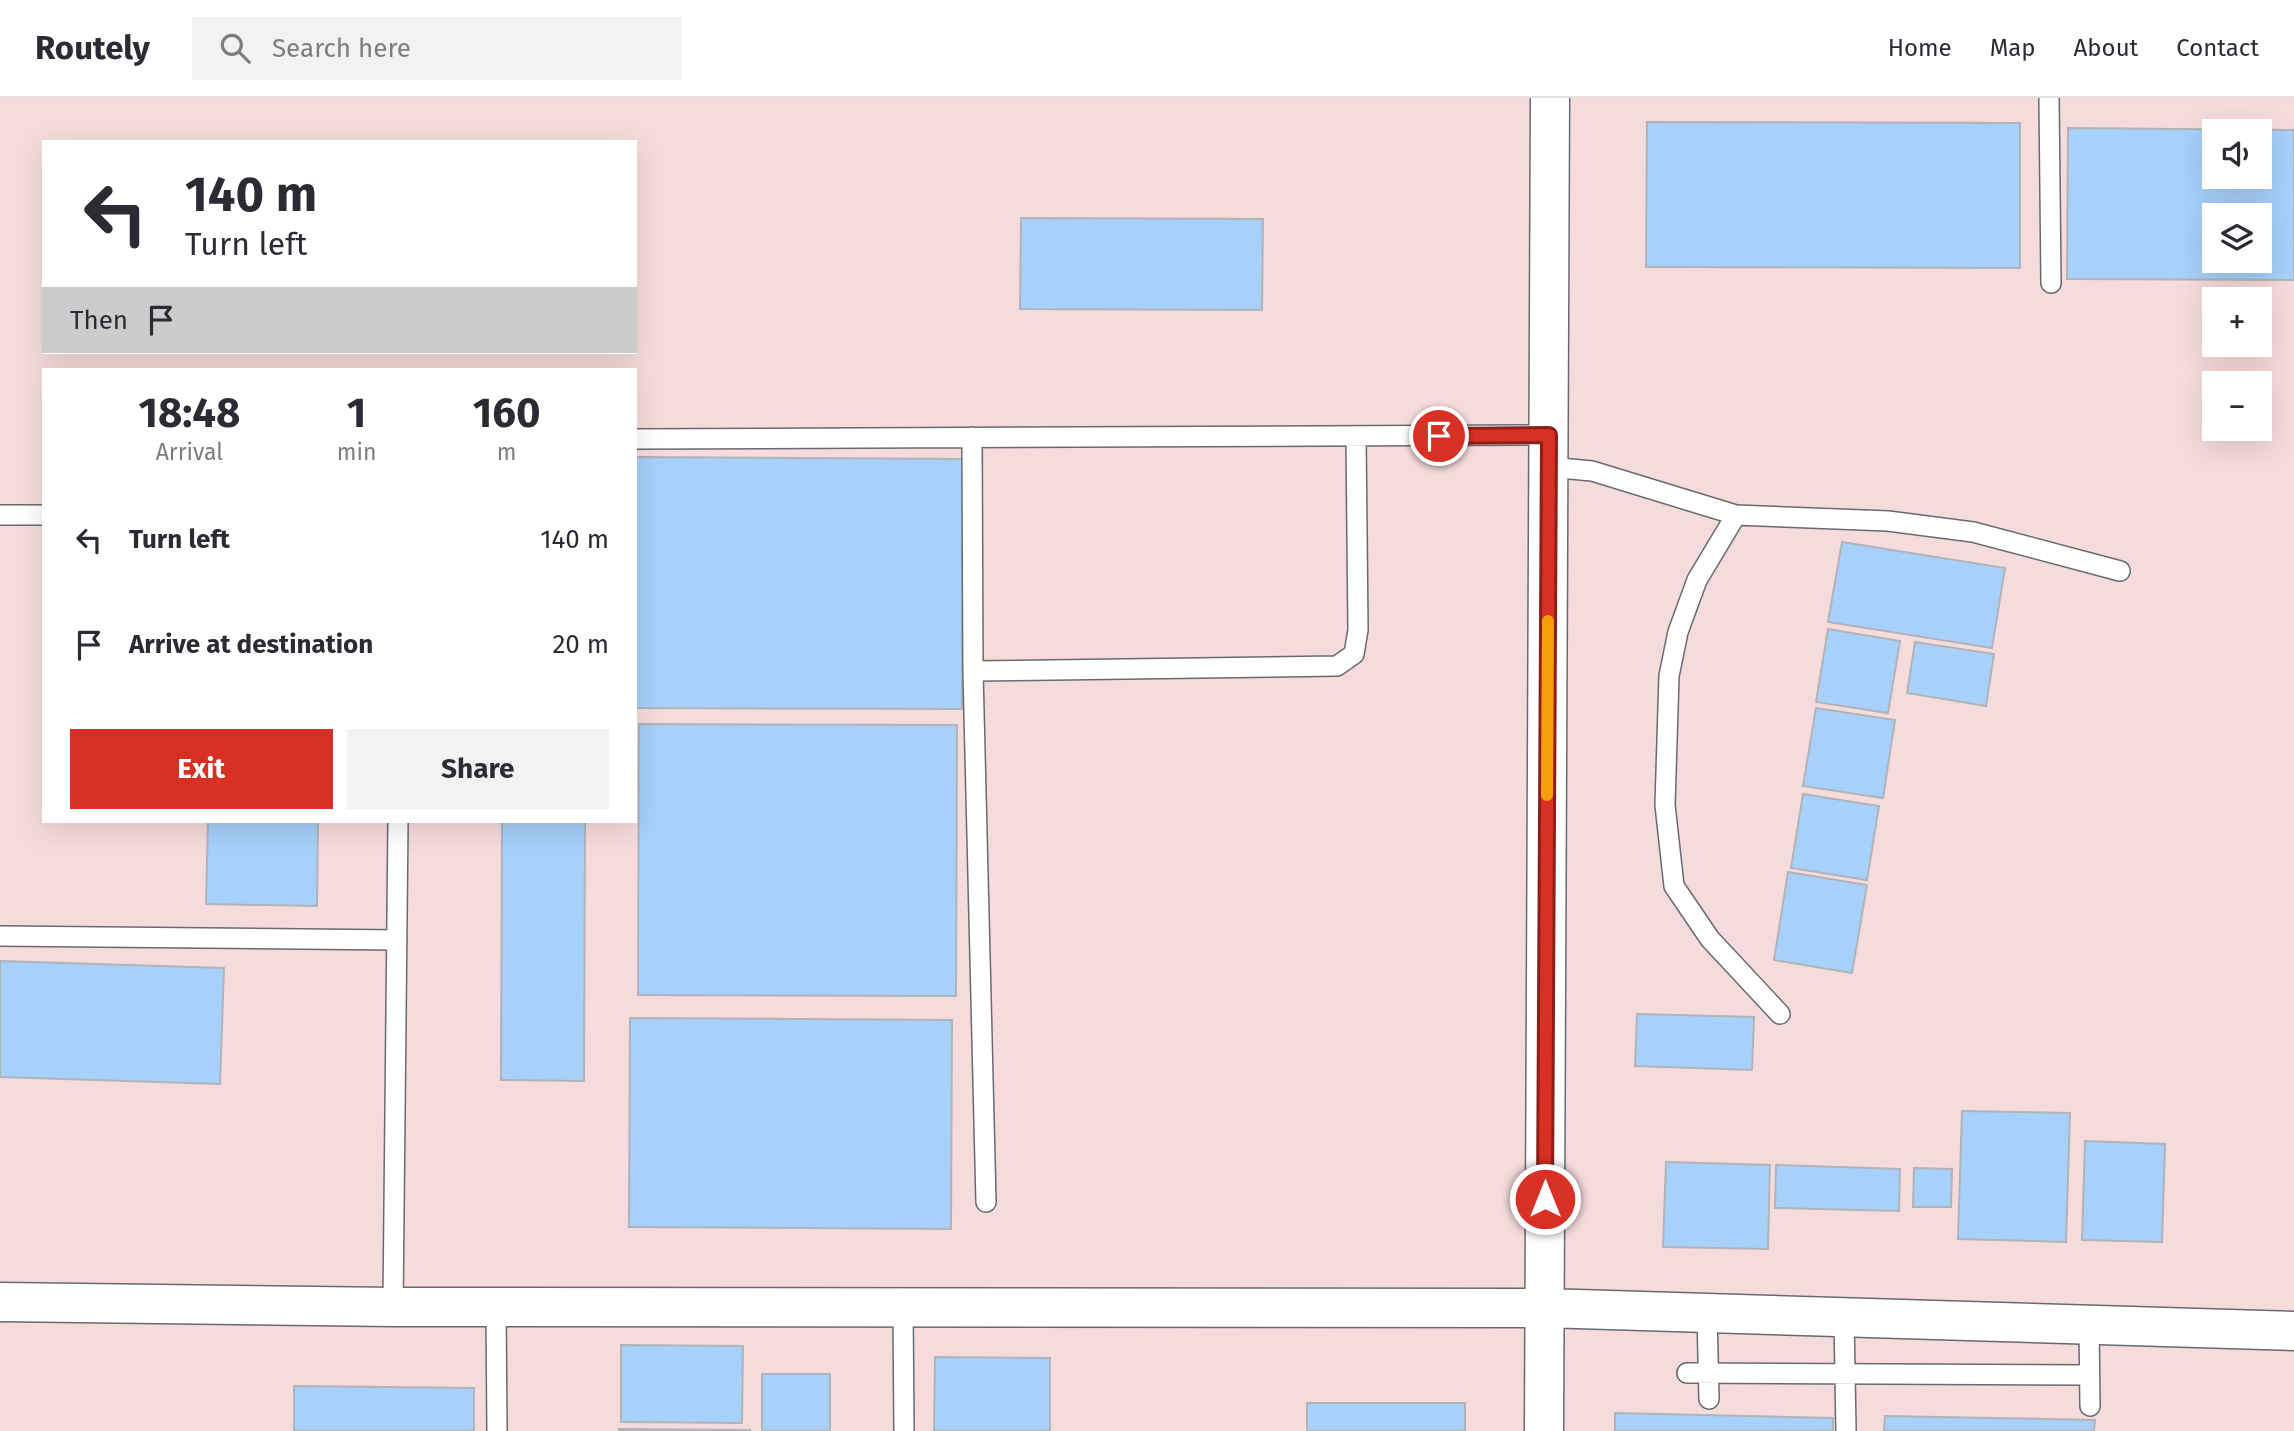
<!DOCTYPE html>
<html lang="en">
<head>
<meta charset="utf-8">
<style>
	:root { --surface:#fff; --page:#f2f2f3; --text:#2b2b33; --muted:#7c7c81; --line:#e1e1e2; --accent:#d93025 }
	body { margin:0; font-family:"Fira Sans",sans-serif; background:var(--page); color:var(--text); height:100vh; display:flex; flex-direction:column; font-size:26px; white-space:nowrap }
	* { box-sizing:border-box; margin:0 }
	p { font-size:23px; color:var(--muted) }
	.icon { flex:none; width:38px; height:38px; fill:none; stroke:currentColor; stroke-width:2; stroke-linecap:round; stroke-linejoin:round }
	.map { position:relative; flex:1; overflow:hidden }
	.sheet { position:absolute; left:42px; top:270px; width:595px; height:455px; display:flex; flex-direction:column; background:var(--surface); border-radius:0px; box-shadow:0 7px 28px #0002 }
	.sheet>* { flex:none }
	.top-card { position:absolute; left:42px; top:42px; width:595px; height:214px; border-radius:0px; box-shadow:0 7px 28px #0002; background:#fff; color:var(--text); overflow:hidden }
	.tools { position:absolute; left:2202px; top:21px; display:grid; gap:14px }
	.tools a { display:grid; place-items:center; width:70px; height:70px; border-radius:0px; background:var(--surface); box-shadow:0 7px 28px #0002; font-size:35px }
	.pin { position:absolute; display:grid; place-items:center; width:60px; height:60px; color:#fff; margin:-30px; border:4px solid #fff; border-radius:50%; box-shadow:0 2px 7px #0007 }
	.me { position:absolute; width:77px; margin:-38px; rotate:0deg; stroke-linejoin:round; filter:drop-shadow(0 0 5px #0008) }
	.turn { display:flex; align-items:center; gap:24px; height:147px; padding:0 28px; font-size:32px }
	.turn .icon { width:91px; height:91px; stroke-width:2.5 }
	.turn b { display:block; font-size:49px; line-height:60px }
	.then { display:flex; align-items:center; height:66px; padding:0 28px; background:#0003; gap:14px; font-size:26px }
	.eta { display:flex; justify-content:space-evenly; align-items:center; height:119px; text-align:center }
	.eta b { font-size:42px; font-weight:700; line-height:49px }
	.action { display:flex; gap:14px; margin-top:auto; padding:14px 28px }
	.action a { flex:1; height:80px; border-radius:0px; background:var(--accent); color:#fff; font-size:28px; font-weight:700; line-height:80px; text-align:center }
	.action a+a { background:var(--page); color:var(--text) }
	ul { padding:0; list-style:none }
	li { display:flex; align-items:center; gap:21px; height:105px; padding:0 28px }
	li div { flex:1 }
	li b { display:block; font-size:26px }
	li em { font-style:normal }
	header { display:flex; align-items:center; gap:42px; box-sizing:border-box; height:98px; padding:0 35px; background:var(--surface); border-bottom:2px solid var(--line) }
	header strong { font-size:33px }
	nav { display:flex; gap:38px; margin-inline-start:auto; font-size:24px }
	.search { width:490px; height:63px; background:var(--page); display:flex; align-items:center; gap:18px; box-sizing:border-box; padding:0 24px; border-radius:0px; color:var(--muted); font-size:26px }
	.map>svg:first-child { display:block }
	.industrial { fill:#f6dbdc; fill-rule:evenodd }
	.building { fill:#a7d0fb; stroke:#b0b4b9; stroke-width:2; fill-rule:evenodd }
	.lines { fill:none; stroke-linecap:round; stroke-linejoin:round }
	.service-casing { stroke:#676b6f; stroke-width:22 }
	.minor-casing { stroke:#676b6f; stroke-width:41 }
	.tertiary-casing { stroke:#676b6f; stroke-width:41 }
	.service { stroke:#fff; stroke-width:19 }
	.minor { stroke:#fff; stroke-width:38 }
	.tertiary { stroke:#fff; stroke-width:38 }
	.route-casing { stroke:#8d1f18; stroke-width:18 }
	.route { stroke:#d93025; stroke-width:12 }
	.slow { stroke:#f59e0b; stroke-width:12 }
</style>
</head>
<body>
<header>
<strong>Routely</strong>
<div class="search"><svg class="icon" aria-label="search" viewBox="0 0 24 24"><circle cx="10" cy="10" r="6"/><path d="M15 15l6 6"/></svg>Search here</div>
<nav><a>Home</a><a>Map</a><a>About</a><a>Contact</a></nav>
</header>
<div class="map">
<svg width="2294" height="1333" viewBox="0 0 2294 1333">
	<rect width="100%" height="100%" fill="#e8edf2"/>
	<path class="industrial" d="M0,0h2294v1333h-2294zM2214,33h45v46h-45zM44,44h591v210h-591zM2214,117h45v46h-45zM2214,201h45v46h-45zM44,271h591v452h-591zM2214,285h45v46h-45z"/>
	<path class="building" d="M1647,24l373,1v145l-374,-1z
		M2068,30l226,2v150l-227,-1zM2214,33h45v46h-45zM2214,117h45v46h-45z
		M1021,120l242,1 -1,91 -242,-1z
		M636,359l327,2 -1,250 -327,-1z
		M1842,444l163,26 -13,80 -164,-26z
		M1828,531l72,12 -12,72 -72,-11z
		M1915,544l79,12 -8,52 -79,-13z
		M1816,610l79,12 -12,78 -80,-12z
		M639,626l318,1 -1,271 -318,-1z
		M1803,696l76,12 -12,74 -76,-12z
		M208,723h110l-1,85 -111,-2z
		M502,723h83l-1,260 -83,-1z
		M1788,774l79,13 -15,88 -78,-13z
		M0,863l224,7 -4,116 -220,-7z
		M1637,916l117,3 -2,53 -117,-4z
		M630,920l322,2 -1,209 -322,-2z
		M1962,1013l108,2 -4,129 -108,-3z
		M2085,1043l80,3 -3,98 -80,-2z
		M1666,1064l104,3 -2,84 -105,-2z
		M1776,1067l124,4 -1,42 -124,-3z
		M1914,1070l38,1 -1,38h-38z
		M621,1247l122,1 -1,77 -121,-1z
		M935,1259l115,1v73h-116z
		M762,1276h68v57h-68z
		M294,1288l180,2v43h-180z
		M1307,1305h158v28h-158z
		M1615,1315l218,5v13h-218z
		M1885,1318l210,4 -1,11h-210z
		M619,1331l131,1v1h-131z"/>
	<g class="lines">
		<g class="service-casing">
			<path id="service" d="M2049,0l2,185
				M972,339l1,234 13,531
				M635,341l914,-4
				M1549,369l43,4 144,44 -39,65 -19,52 -9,44 -4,129 9,81 36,53 70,75
				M0,417h44
				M1736,417l152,6 85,11 147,39
				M973,573l364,-5 17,-12 4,-24 -2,-194
				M0,838l397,4
				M393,1209l5,-486
				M496,1209l1,124
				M903,1209l1,124
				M1707,1215l2,86
				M1844,1219l2,114
				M2089,1227l1,81
				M1687,1275l402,2"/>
		</g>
		<g class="minor-casing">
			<path id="minor" d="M0,1204l393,5 1152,1"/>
		</g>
		<g class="tertiary-casing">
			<path id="tertiary" d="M1545,1210l749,23
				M1544,1333l6,-1333"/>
		</g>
		<use href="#service" class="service"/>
		<use href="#minor" class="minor"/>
		<use href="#tertiary" class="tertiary"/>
	</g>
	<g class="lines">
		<g class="route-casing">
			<path id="route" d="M1439,338l110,-1 -4,764"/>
		</g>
		<use href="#route" class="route"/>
		<path class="slow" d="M1547,697l1,-174"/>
	</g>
</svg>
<div class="tools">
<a><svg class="icon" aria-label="sound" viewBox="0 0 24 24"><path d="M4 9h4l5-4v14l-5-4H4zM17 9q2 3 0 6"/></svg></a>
<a><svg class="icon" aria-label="layers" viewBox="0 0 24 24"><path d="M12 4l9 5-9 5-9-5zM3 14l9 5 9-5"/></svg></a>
<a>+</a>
<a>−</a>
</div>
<div class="pin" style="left:1439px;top:338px;background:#d93025"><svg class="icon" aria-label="arrive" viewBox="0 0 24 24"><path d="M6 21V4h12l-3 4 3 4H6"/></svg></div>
<svg class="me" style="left:1545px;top:1101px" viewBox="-20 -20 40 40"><circle r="17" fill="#d93025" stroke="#fff" stroke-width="3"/><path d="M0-11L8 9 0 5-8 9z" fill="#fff"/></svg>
<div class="top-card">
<div class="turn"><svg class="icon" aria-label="left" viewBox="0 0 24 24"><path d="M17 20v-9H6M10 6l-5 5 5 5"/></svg><div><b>140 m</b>Turn left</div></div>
<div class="then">Then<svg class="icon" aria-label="arrive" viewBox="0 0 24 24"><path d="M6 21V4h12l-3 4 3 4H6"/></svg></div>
</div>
<section class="sheet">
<div class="eta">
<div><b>18:48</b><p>Arrival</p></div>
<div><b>1</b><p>min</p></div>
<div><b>160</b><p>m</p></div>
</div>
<ul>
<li><svg class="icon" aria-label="left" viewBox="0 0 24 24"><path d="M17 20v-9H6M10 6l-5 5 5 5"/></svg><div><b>Turn left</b></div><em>140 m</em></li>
<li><svg class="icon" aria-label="arrive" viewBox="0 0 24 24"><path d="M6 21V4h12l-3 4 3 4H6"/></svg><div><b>Arrive at destination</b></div><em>20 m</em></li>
</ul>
<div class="action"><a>Exit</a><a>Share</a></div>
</section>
</div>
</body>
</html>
